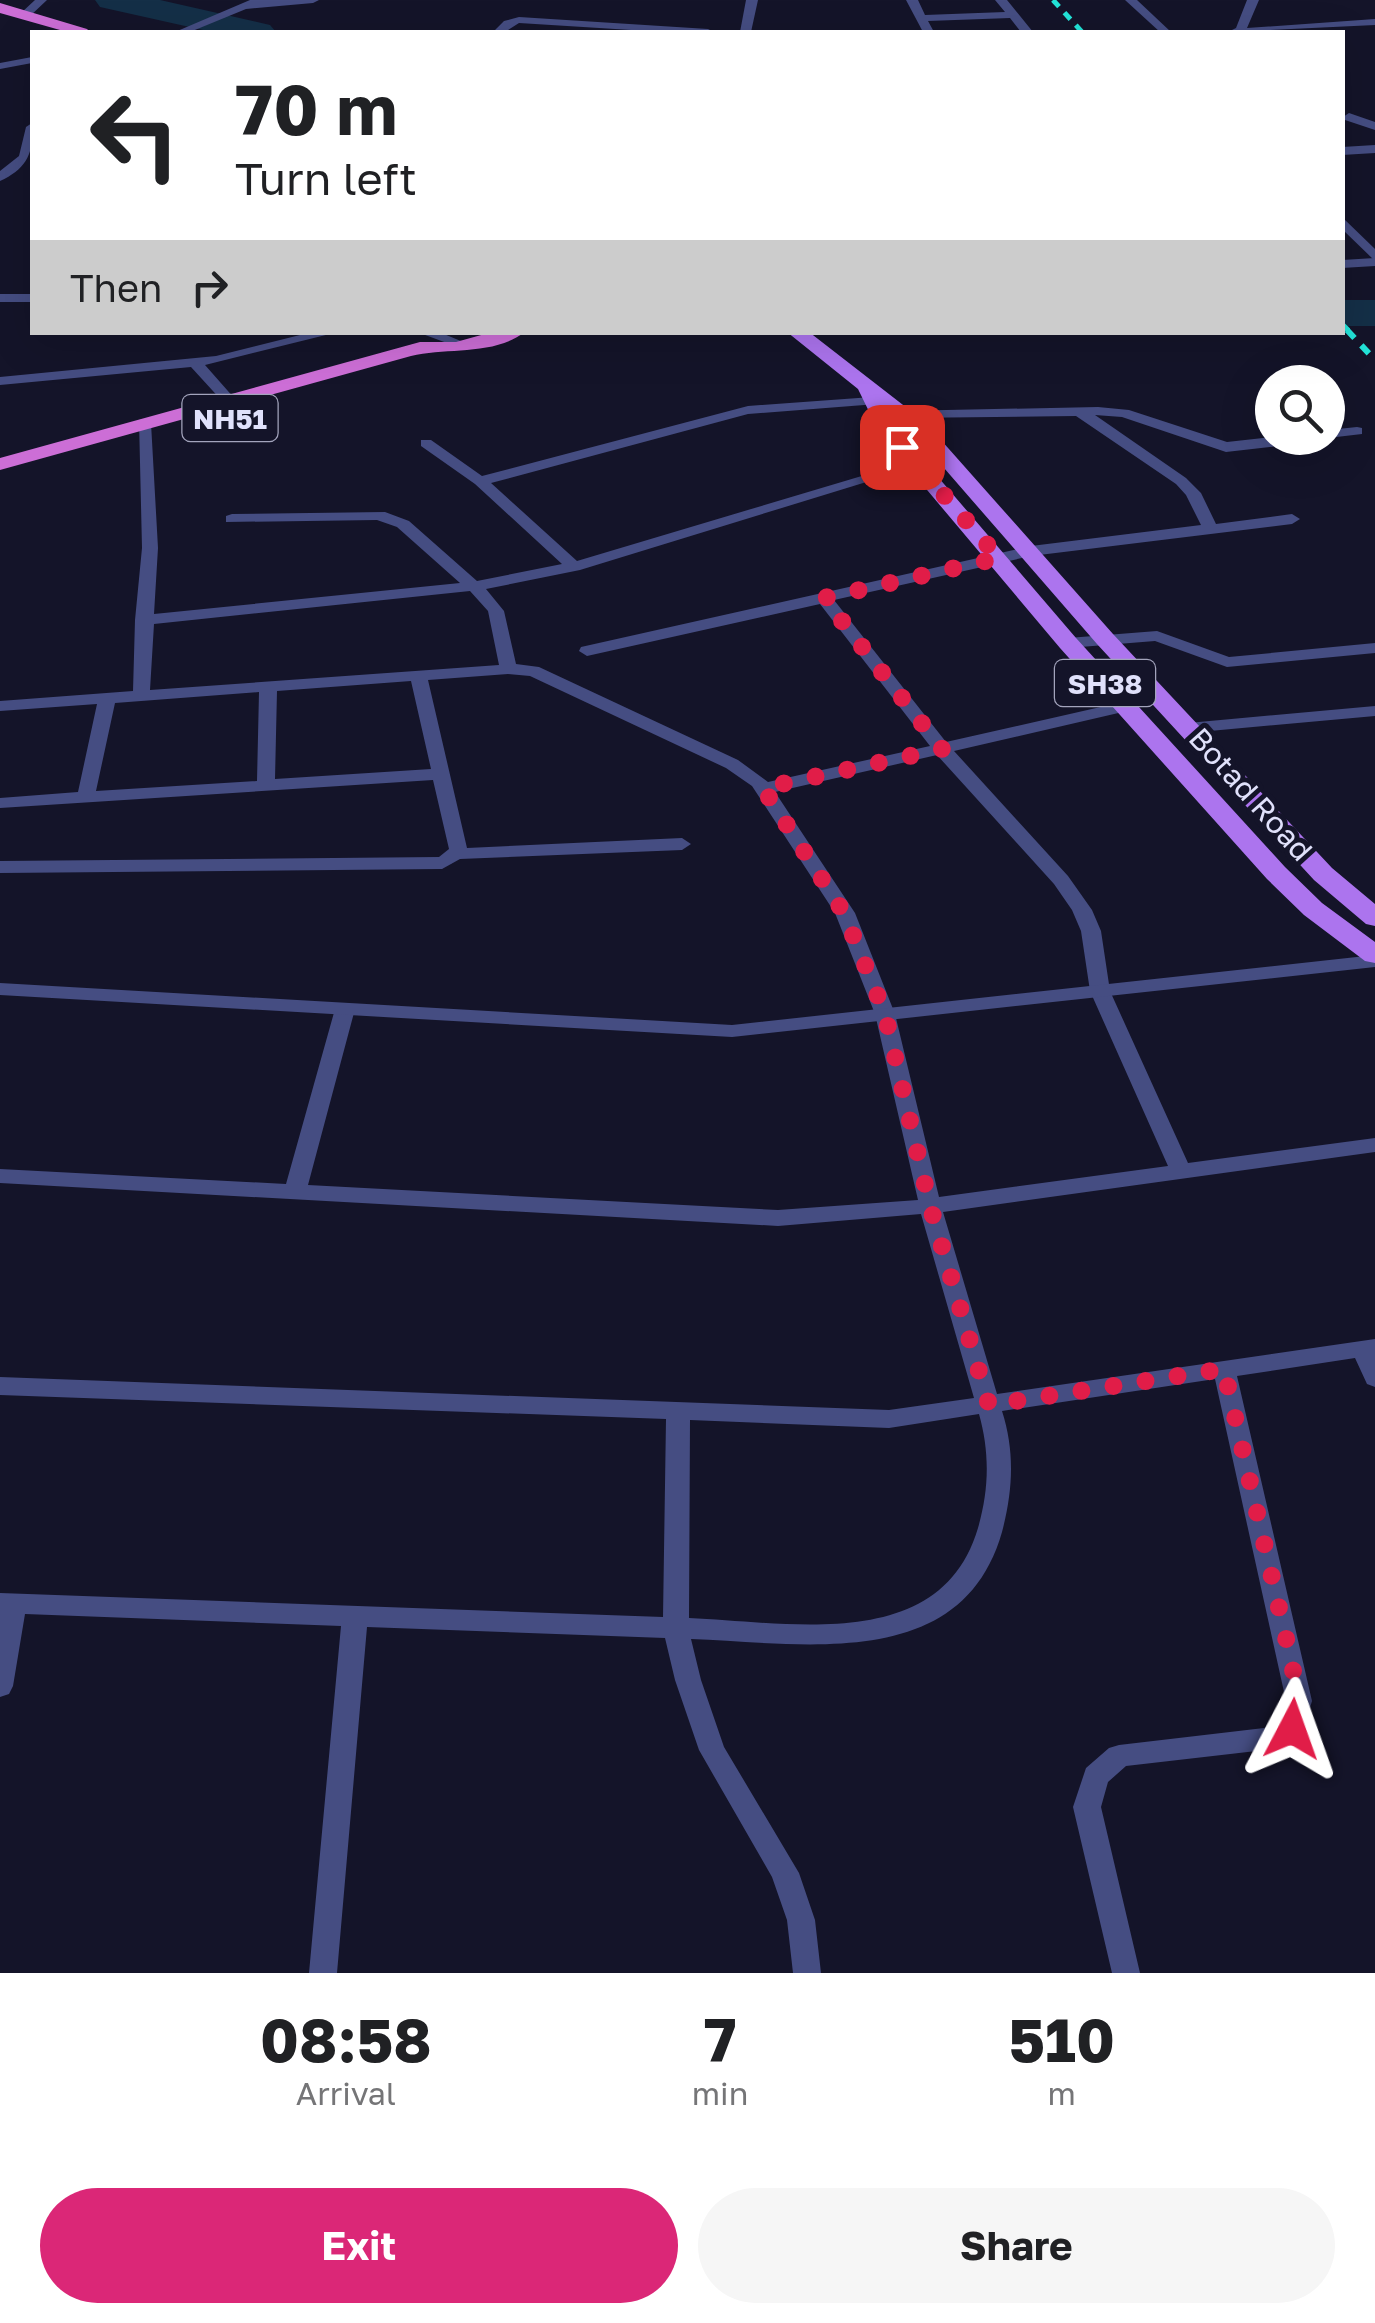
<!DOCTYPE html>
<html lang="en">
<head>
<meta charset="utf-8">
<style>
	:root { --surface:#fff; --page:#f6f6f6; --text:#202124; --muted:#757577; --accent:#db2777 }
	body { margin:0; font-family:"Golos Text",sans-serif; background:var(--page); color:var(--text); height:100vh; display:flex; flex-direction:column; font-size:38px; white-space:nowrap }
	* { box-sizing:border-box; margin:0 }
	p { font-size:32px; color:var(--muted) }
	.icon { flex:none; width:55px; height:55px; fill:none; stroke:currentColor; stroke-width:2; stroke-linecap:round; stroke-linejoin:round }
	.map { position:relative; height:1973px; overflow:hidden }
	.details { display:flex; flex-direction:column; background:var(--surface); flex:1 }
	.details>* { flex:none }
	.hud { position:absolute; left:30px; top:30px; width:1315px; height:305px; border-radius:0px; box-shadow:0 10px 40px #0002; background:#fff; color:var(--text); overflow:hidden }
	.fabs { position:absolute; left:1255px; top:365px; display:grid; gap:20px }
	.fabs a { display:grid; place-items:center; width:90px; height:90px; border-radius:50%; background:var(--surface); box-shadow:0 10px 40px #0002; font-size:50px }
	.pin { position:absolute; display:grid; place-items:center; width:85px; height:85px; color:#fff; margin:-42px; border-radius:20px; box-shadow:0 5px 15px #0006 }
	.me { position:absolute; width:110px; margin:-55px; rotate:4deg; stroke-linejoin:round; filter:drop-shadow(0 0 8px #0008) }
	.turn { display:flex; align-items:center; gap:35px; height:210px; padding:0 40px; font-size:45px }
	.turn .icon { width:130px; height:130px; stroke-width:2.5 }
	.turn b { display:block; font-size:70px; line-height:85px }
	.then { display:flex; align-items:center; height:95px; padding:0 40px; background:#0003; gap:20px; font-size:38px }
	.eta { display:flex; justify-content:space-evenly; align-items:center; height:170px; text-align:center }
	.eta b { font-size:60px; font-weight:700; line-height:70px }
	.primary-button { display:flex; gap:20px; margin-top:auto; padding:20px 40px }
	.primary-button a { flex:1; height:115px; border-radius:60px; background:var(--accent); color:#fff; font-size:40px; font-weight:700; line-height:115px; text-align:center }
	.primary-button a+a { background:var(--page); color:var(--text) }
	.map>svg:first-child { display:block }
	.lines { fill:none; stroke-linecap:round; stroke-linejoin:round }
	.river { fill:#142f47; fill-rule:evenodd }
	.service { fill:#454d82; fill-rule:evenodd }
	.minor { fill:#454d82; fill-rule:evenodd }
	.tertiary { fill:#454d82; fill-rule:evenodd }
	.primary { fill:#ac74ee; fill-rule:evenodd }
	.trunk { fill:#cc6ed6; fill-rule:evenodd }
	.rail-far1 { stroke:#23e3d8; stroke-width:5; stroke-dasharray:9 8; stroke-linecap:butt }
	.rail { stroke:#23e3d8; stroke-width:6; stroke-dasharray:11 10; stroke-linecap:butt }
	.route { stroke:#e11d48; stroke-width:18; stroke-dasharray:0 32.4 }
	.labels { text-anchor:middle; dominant-baseline:central; stroke-width:10; stroke-linejoin:round; paint-order:stroke }
	.shield { fill:#141429; stroke:#a3a4bc; stroke-width:2.5 }
	.shield-label { font-size:28px; font-weight:bold; fill:#e0e1fb }
	.street-label { font-size:30px; fill:#e0e1fb; stroke:#141429 }
</style>
</head>
<body>
<div class="map">
<svg width="1375" height="1973" viewBox="0 0 1375 1973">
	<rect width="100%" height="100%" fill="#141429"/>
	<g class="lines">
		<path class="river" d="M95,0h65l110,25 6,7h-64l-112,-25z
			M1342,300h33v26h-33z"/>
		<path class="service" d="M1157,631l72,26 146,-14v10l-148,14 -72,-26 -87,7 -8,-5 8,-5z
			M1375,706v10l-187,17 -9,-5 9,-5z"/>
		<path class="minor" d="M35,0h12l-18,17h-8v-4z
			M250,0h69l-6,3 -67,6 -56,23h-15z
			M746,0h12l-7,32h-11z
			M906,0h12l7,15 80,-3 -10,-12h12l26,32h-12l-11,-14 -82,3 6,11h-11z
			M1125,0h12l34,32h-11z
			M1247,0h12l-12,28 128,-9v6l-147,7 8,-4z
			M519,17l189,12 6,3h-51l-144,-9 -14,9h-12l11,-11z
			M32,57v6l-32,6v-6z
			M1349,113l26,9v8l-30,-10 -2,-3z
			M32,123c2,29 -4,45 -32,58v-10l19,-15 7,-29z
			M1375,145v8l-33,2v-8z
			M1342,217l33,32v12l-33,-32z
			M0,294h32v8h-32z
			M312,332h26l-133,33 30,34 -7,4 -5,-1 -32,-35 -191,18v-8l216,-21z
			M417,332h22l34,14 -7,4z
			M872,397l7,4 -2,3 -129,10 -257,69 86,78 335,-100 5,-2 8,5 -345,106 -94,19 18,22 12,53 23,3 199,93 30,22 162,-36 -110,-142 -233,52 -8,-5 2,-4 450,-101 170,-21 -15,-30 -10,-11 -100,-68 -173,2 -7,-4 2,-3 200,-4 31,3 98,32 45,-5 40,1 -7,5 -79,9 -104,-35 -27,-2 91,63 15,15 15,31 76,-10 8,5 -8,5 -261,32 -197,44 112,142 181,-41 9,5 -9,5 -173,40 114,125 24,34 9,21 9,60 78,172 187,-25v14l-432,60 54,182 378,-55v48l-8,-3 -12,-26 -118,18 75,325 -11,36 -36,13 -139,16 -18,16 -7,25 39,166h-28l-39,-166 13,-39 23,-20 10,-3 145,-17 16,-6 6,-21 -71,-322 -213,32c13,41 11,79 0,121 -40,141 -198,111 -311,107l10,41 23,67 75,126 16,47 6,53h-28l-6,-53 -15,-43 -73,-127 -24,-70 -10,-42 -298,-11 -30,346h-28l32,-347 -316,-12 -12,72 -4,8 -9,3v-104l663,24 3,-198 -666,-24v-18l889,33 85,-12 -53,-184 -143,12 -778,-43v-14l286,15 49,-175 10,-6 10,6 -47,176 470,25 140,-10 -43,-186 -40,-101 -83,-127 -26,-18 -196,-92 -22,-2 -80,6 39,168 215,-10 9,6 -9,6 -222,9 -18,10 -442,4v-12l439,-4 10,-8 -16,-69 -433,28v-10l78,-6 19,-88 -97,7v-10l133,-10 2,-71 7,-72 -3,-128 5,-1 7,4 7,125 -4,66 306,-31 -63,-56 -20,-7 -151,2v-6l6,-2 153,-2 24,9 68,60 85,-17 -87,-80 -54,-38v-6h10l51,36 266,-70zM470,591l18,20 11,54 -349,25 4,-66zM411,681l20,88 -156,10 2,-88zM259,692l-2,89 -161,10 19,-88zM937,755l117,129 18,26 9,21 9,60 78,175 -229,31 -44,-183 -40,-101 -80,-121zM979,1414c11,39 10,76 -1,114 -37,126 -188,94 -289,90l1,-198 199,8z
			M1357,427l5,1v6l-34,4h-4h4v-8z"/>
		<path class="tertiary" d="M1375,258v8l-33,2v-8z
			M1375,955v12l-643,70 -732,-42v-12l732,42z"/>
		<path class="primary" d="M787,332h22l116,90 188,212 219,234 43,36v22l-9,-2 -52,-44 -217,-236 -186,-214 -23,-17 8,15 180,210 209,229 37,36 53,39v21l-10,-2 -61,-46 -37,-36 -207,-231 -180,-214 -22,-45z"/>
		<path class="trunk" d="M0,3l87,26 3,3h-23l-67,-19z
			M492,332h33c-32,24 -78,15 -114,24l-411,114v-12l420,-116h36z"/>
		<path class="rail-far1" d="M1053,0l29,32
			M1342,324l8,8"/>
		<path class="rail" d="M1347,330l28,30"/>
	</g>
	<g class="lines">
		<path class="route" d="M902,447l97,111 -175,40 118,151 -179,39 81,125 41,101 45,192 59,199 235,-36 68,295 6,37 -6,28"/>
	</g>
	<g class="labels">
		<g class="shield">
			<rect x="182.5" y="395" width="95" height="46" rx="8"/>
			<rect x="1055" y="660" width="100" height="46" rx="8"/>
		</g>
		<g class="shield-label">
			<text x="230" y="418">NH51</text>
			<text x="1105" y="683">SH38</text>
		</g>
		<g class="street-label">
			<text transform="translate(1251 794) rotate(48)">Botad Road</text>
		</g>
	</g>
</svg>
<div class="fabs">
<a><svg class="icon" aria-label="search" viewBox="0 0 24 24"><circle cx="10" cy="10" r="6"/><path d="M15 15l6 6"/></svg></a>
</div>
<div class="pin" style="left:902px;top:447px;background:#d93025"><svg class="icon" aria-label="arrive" viewBox="0 0 24 24"><path d="M6 21V4h12l-3 4 3 4H6"/></svg></div>
<svg class="me" style="left:1292px;top:1729px" viewBox="-20 -20 40 40"><path d="M0-17L14 15 0 8-14 15z" fill="#e11d48" stroke="#fff" stroke-width="4"/></svg>
<div class="hud">
<div class="turn"><svg class="icon" aria-label="left" viewBox="0 0 24 24"><path d="M17 20v-9H6M10 6l-5 5 5 5"/></svg><div><b>70 m</b>Turn left</div></div>
<div class="then">Then<svg class="icon" aria-label="right" viewBox="0 0 24 24"><path d="M7 20v-9h11M14 6l5 5-5 5"/></svg></div>
</div>
</div>
<section class="details">
<div class="eta">
<div><b>08:58</b><p>Arrival</p></div>
<div><b>7</b><p>min</p></div>
<div><b>510</b><p>m</p></div>
</div>
<div class="primary-button"><a>Exit</a><a>Share</a></div>
</section>
</body>
</html>
